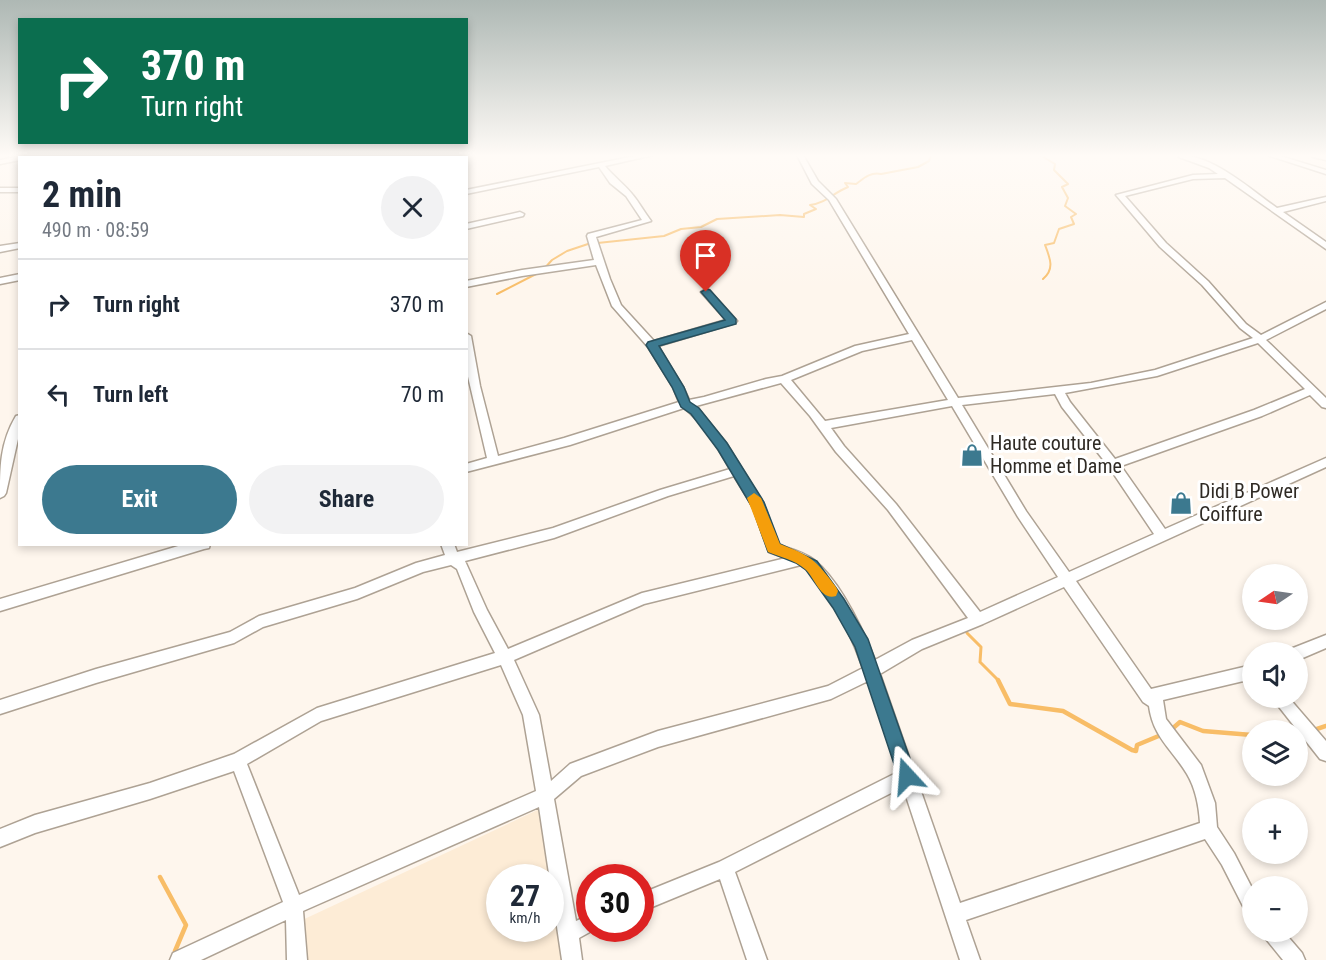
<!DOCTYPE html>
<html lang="en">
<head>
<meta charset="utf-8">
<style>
	:root { --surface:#fff; --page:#f2f2f3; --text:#1f2937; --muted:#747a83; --line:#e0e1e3; --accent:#3c798f }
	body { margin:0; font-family:"Roboto Condensed",sans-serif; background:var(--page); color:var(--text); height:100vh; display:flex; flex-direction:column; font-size:22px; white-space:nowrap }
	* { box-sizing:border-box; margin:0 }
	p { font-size:20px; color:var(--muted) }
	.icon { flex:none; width:33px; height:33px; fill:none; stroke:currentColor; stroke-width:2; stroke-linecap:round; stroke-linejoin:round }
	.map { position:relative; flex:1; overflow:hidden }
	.side { position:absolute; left:18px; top:156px; width:450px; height:390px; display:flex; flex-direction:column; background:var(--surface); border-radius:0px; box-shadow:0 3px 9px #0003 }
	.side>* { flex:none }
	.top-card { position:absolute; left:18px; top:18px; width:450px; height:126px; border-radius:0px; box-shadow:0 3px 9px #0003; background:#0b6e4f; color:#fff; overflow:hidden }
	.needle { width:39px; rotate:257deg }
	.buttons { position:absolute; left:1242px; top:564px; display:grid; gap:12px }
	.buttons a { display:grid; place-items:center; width:66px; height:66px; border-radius:50%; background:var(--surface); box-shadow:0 3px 9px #0003; font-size:30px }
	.speed { position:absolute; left:486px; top:864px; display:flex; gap:12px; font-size:30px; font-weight:700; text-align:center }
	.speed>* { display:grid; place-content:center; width:78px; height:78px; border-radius:50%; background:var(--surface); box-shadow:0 3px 9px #0003; line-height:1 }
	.speed small { font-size:15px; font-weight:400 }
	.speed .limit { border:9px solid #d22; background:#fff; color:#111 }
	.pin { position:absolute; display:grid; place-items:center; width:51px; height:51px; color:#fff; margin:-62px -26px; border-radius:50% 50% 50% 0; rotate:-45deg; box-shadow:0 0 6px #0007 }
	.pin .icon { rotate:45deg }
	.me { position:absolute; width:66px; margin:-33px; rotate:341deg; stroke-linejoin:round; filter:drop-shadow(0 0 4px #0008) }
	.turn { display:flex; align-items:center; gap:21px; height:126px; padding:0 24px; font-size:27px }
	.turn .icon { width:78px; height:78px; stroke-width:2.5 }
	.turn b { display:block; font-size:42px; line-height:51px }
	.round { display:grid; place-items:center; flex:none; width:63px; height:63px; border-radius:32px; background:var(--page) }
	.summary { display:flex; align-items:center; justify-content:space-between; height:102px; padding:0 24px }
	h1 { font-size:36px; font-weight:700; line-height:45px }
	.cta { display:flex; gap:12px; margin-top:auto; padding:12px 24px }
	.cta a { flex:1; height:69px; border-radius:36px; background:var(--accent); color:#fff; font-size:24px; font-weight:700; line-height:69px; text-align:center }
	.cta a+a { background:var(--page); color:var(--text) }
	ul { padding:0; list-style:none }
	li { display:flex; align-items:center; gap:18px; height:90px; padding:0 24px; border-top:2px solid var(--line) }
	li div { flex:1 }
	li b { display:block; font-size:22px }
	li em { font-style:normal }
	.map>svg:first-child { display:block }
	.built { fill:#fdecd6; fill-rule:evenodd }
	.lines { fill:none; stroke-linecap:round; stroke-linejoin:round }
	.stream-far2 { stroke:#f8bd67; stroke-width:2 }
	.stream-far1 { stroke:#f8bd67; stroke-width:3 }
	.stream { stroke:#f8bd67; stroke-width:4.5 }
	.minor-casing { stroke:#aea294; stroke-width:3 }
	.minor { fill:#fff; fill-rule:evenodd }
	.route { fill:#3c798f; stroke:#274f5d; stroke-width:1.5 }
	.slow { fill:#f59e0b }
	.labels { text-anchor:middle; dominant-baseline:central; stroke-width:6; stroke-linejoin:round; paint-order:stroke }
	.poi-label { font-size:20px; fill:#2f2a24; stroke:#fff; text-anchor:start }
</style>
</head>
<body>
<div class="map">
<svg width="1326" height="960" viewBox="0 0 1326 960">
	<rect width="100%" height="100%" fill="#fef6ed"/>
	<path class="built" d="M544,807l23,153h-264l-5,-38zM500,878h50v50h-50z"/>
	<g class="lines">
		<path class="stream-far2" d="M1040,155l15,9 -1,6 14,14 -6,3 6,11 -3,8 11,8 -5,3 3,7 -15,5 -5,14 -9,2c5,13 10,24 -2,34
			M543,270l9,-10 15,-9 21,-7 76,-8 17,-7 20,-2 16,-8 63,-4 24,2v-3l12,-5 -6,-4c16,-2 23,-12 38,-18l-3,-4 11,1c8,-6 14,-12 25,-10l37,-7 11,-6 2,-6
			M497,294l41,-21"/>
		<path class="stream-far1" d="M967,633l14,14 -1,15 19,19"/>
		<path class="stream" d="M998,680l12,24 53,7 69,39 4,1 1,-6 24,-10
			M1172,729l8,-7 23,9 49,4
			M1270,730h11
			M1314,730l12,-4
			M160,877l26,48 -11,26v9"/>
		<g class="minor-casing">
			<path id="minor" d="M49,155h22c-5,4 -17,4 -22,0z
				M89,155h6l1,3h-8z
				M228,155h6l1,3h-8z
				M387,155h6l1,3h-8z
				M454,155h7l-2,3h-7z
				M640,155h13l-48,11c8,10 19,18 27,28 7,8 12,18 19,27l-55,16 14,42 11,26 33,36 72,-21 -25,-28 5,-3 3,1 28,31 -2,2 -77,23 25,41 6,13 15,-3 62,-18 16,-3 73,-30 54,-12 -80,-134 -17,-16 -15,-29h6l15,26 18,18 122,199 133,-15 64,-13 98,-32 -13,-10 -38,-43 -42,-38 -44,-52 77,-20 25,-1 -9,-6 -30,-11v-2c34,0 71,34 98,53l49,-11v4l-43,11 43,30v7l-101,-71 -32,1 -68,17 41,47 42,38 38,43 15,11 65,-33v7l-60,31 60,58v10l-4,-1 -12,-12 -48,21 -141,50 44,63 161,-71v9l-250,114 75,108 101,-24v14l-89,21 3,19 35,46 14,38 2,24 17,26 18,35v27l-6,-3 -24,-47 -17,-26 -239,81 14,40h-20l-57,-173 -168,85 32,88h-20l-27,-81 -80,33v-18l79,-32 179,-90 -30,-91 -37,18 -173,48 -77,29 -27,23 22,122 14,-6v13h7l-18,10 3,22h-20l-23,-153 -236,104 4,49h-20l-1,-40 -85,40h-31l3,-7 110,-51 -49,-131 -84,28 -115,34 -35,14v-18l35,-14 115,-32 84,-29 83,-46 178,-55 -21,-41 -17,-43 -6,-4 -28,7 -66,27 -94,28 -29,16 -138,40 -96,31v-14l96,-31 134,-37 29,-16 96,-28 61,-25 29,-8 -4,-11h13l3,8 96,-24 107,-38 70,-21c-12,-21 -27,-47 -46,-61l-114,37 -104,27v-8l21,-6 -21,-90v-35l5,3 9,50 18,70 66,-18 115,-36 -6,-15 -25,-40 -36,-41 -16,-41 -74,11 -56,11v-6l56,-11 72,-10 -7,-24 1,-2 54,-14 -16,-24 -16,-13 -11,-16 -133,27v-4zM912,340l36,60 -123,21 -34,-41 71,-29zM1258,343l47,46 -51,21 -139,49 -45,-57 -5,-9 92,-17zM781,383l29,33 26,36 52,58 80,108 -56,22 -37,20c-13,-32 -34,-78 -61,-100 -10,-8 -23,-11 -35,-15l-16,-42 -37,-60 -30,-37zM1055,394l7,13 47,60 45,67 -85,38 -43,-61 -64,-106zM952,406l66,111 40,60 -78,35 -84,-108 -52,-58 -13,-18zM734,476l19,31 16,45 17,6 -144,35 -134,56 -21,-39 -22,-49 89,-23 114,-42zM801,565c29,21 50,70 62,103l-35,18 -170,45 -88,33 -19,17 -12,-66 -25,-55 130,-56zM1064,587l79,115 6,4c4,31 23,43 38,68 9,15 12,33 13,49l-240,80 -80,-229 42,-25 61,-25zM501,665l22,50 13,76 -237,104 -52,-131 74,-43z
				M1267,155h10l49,15v4z
				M1312,155l14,1v4l-13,-3z
				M20,156l3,2h-3v2l-20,4v-4z
				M0,188h20v4h-20z
				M520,212l4,2 -1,2 -57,13v-5z
				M20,243v5l-20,4v-6z
				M20,274v6l-20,4v-6z
				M20,415v15l-14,63 -2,3 -4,2c0,-31 0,-55 16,-82z
				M185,544h25l-1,4 -5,1 -204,62v-12z
				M1326,635v13l-28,12v-8h-7l2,-4z
				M1272,698h17l37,43v20l-6,-2z
				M1264,932h20l18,21 3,7h-22l-17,-21z"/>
		</g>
		<use href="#minor" class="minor"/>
	</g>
	<linearGradient id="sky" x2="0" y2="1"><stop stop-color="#aeb8b4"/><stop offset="0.54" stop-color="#fffbf7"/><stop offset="1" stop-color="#fffbf7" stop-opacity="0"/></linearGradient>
	<rect width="1326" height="289" fill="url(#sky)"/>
	<path class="route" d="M706,289l4,1 26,29v5l-77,22 25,41 6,15 9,6 28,35 37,59 16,42 37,17 27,38 24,40 48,137 -3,6 -6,3 -7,-3 -45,-135 -22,-39 -27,-38 -10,-7 -28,-11 -16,-45 -34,-57 -27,-36 -10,-7 -9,-20 -26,-42 2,-3 77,-22 -24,-28z"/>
	<path class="slow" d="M754,493l7,5 19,46c31,12 35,15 56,43l2,4 -2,5c-16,5 -21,-19 -31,-27 -10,-9 -25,-12 -37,-17l-21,-54z"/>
	<defs>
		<g id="shop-bare" transform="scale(1.8)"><path d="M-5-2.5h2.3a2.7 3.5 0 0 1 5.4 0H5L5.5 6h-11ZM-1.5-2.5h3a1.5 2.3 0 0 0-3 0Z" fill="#3c798f" stroke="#fff" stroke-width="2.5" paint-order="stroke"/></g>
	</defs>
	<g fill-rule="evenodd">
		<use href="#shop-bare" x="972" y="455"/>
		<use href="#shop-bare" x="1181" y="503"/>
	</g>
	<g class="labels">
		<g class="poi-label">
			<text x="990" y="443">Haute couture<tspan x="990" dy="23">Homme et Dame</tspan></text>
			<text x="1199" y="491">Didi B Power<tspan x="1199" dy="23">Coiffure</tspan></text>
		</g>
	</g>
</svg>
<div class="buttons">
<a><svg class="needle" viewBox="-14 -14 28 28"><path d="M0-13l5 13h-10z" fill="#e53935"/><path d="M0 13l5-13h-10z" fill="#747a83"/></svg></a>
<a><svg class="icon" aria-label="sound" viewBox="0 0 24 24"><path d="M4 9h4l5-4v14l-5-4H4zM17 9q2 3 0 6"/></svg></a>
<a><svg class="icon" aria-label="layers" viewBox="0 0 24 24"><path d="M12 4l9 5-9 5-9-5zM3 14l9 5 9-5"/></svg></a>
<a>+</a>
<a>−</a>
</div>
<div class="speed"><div>27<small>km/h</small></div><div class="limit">30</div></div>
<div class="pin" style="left:706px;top:292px;background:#d93025"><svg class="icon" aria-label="arrive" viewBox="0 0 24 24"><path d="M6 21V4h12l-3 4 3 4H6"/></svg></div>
<svg class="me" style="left:907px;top:776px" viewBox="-20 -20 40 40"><path d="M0-17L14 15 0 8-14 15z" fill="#3c798f" stroke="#fff" stroke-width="4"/></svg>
<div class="top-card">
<div class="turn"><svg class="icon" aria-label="right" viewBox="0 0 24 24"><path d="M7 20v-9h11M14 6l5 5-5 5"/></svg><div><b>370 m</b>Turn right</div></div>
</div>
<section class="side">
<div class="summary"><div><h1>2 min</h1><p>490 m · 08:59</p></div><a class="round"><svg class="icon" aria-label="close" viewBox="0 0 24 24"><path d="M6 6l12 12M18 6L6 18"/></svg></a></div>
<ul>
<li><svg class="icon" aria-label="right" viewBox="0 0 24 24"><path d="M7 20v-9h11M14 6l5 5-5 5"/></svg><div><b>Turn right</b></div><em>370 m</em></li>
<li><svg class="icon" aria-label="left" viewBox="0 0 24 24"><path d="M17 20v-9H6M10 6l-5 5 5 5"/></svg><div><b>Turn left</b></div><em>70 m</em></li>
</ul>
<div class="cta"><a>Exit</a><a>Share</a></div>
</section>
</div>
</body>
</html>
